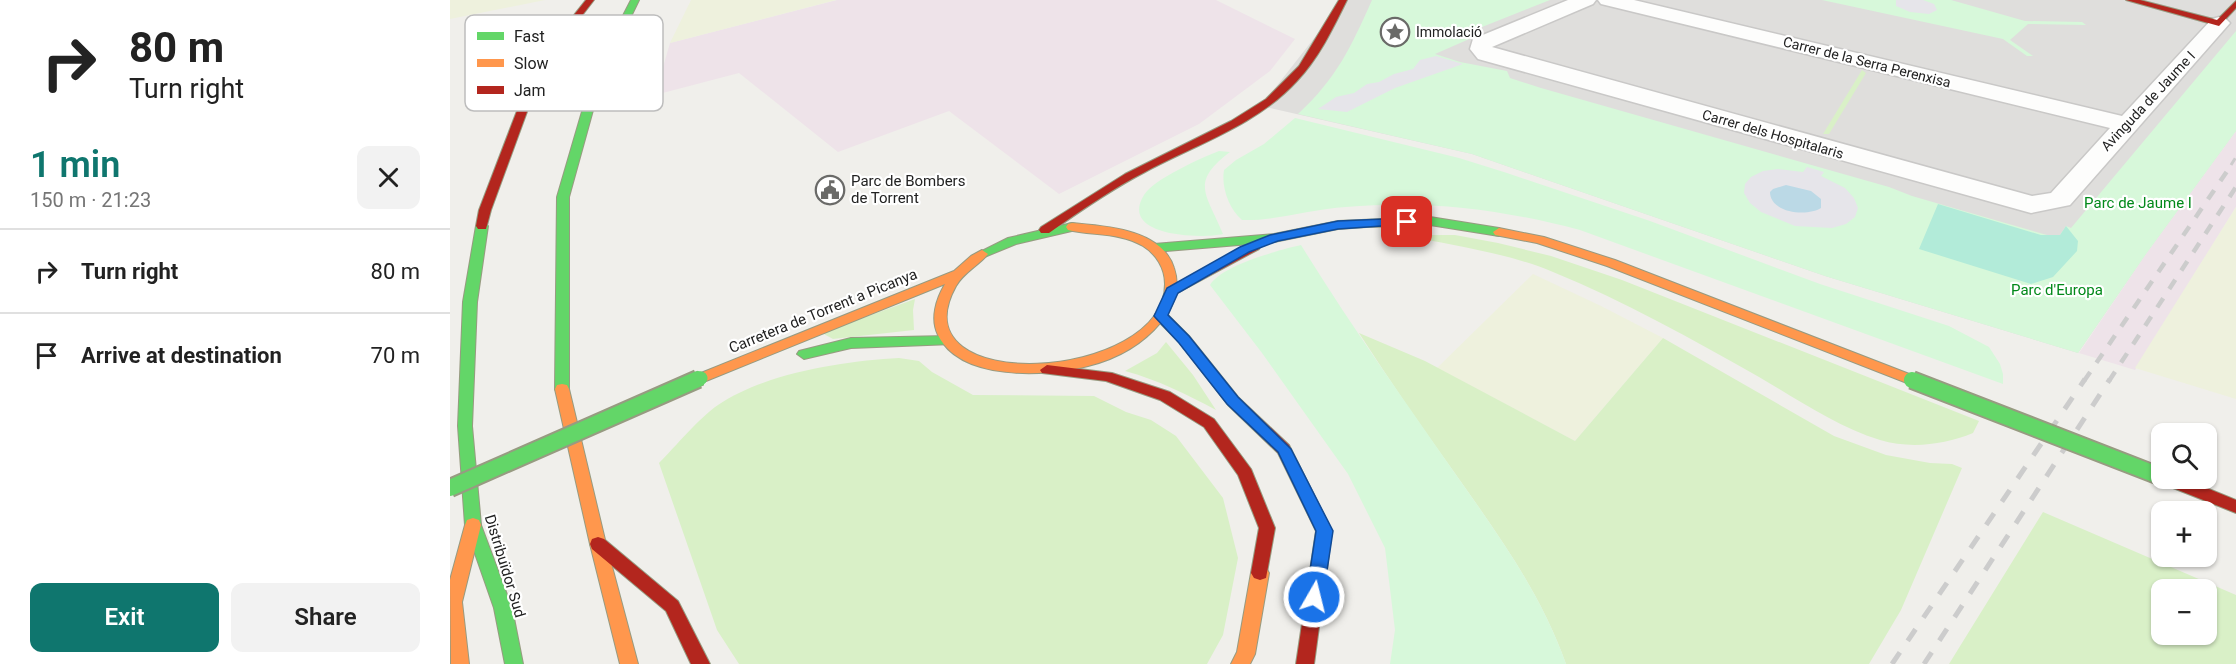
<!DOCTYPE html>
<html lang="en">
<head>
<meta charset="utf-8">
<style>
	:root { --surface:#fff; --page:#f2f2f2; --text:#222; --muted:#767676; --line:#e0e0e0; --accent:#0f766e }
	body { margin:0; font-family:Roboto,sans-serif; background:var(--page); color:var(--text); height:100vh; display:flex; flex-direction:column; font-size:22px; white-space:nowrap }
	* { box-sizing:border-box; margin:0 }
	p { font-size:20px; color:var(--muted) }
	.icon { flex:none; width:33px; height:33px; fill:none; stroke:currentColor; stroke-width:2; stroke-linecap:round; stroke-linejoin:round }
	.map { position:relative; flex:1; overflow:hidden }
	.side { display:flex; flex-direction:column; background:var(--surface); width:450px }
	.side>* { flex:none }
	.top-card { background:#fff; color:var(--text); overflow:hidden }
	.controls { position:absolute; left:1701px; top:423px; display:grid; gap:12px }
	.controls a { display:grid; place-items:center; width:66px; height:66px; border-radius:12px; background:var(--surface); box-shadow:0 2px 4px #0004; font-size:30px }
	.pin { position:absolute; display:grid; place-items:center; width:51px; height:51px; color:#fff; margin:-26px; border-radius:12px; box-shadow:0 3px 9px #0006 }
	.me { position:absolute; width:66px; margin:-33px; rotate:8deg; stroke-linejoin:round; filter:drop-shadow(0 0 4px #0008) }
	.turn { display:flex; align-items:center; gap:21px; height:126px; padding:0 30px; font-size:27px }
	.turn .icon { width:78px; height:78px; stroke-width:2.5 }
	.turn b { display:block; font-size:42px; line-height:51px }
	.round { display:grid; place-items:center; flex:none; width:63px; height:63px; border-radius:12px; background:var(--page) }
	.summary { display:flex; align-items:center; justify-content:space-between; height:102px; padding:0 30px }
	h1 { font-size:36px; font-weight:600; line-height:45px; color:var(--accent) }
	.primary-button { display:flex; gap:12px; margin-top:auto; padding:12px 30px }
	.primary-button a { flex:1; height:69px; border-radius:12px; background:var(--accent); color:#fff; font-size:24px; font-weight:600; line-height:69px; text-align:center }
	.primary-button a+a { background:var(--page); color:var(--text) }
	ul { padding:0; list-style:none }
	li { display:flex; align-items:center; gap:18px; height:84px; padding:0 30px; border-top:2px solid var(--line) }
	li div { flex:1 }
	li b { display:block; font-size:22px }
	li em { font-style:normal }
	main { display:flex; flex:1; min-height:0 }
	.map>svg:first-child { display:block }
	.residential { fill:#dfdedc }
	.industrial { fill:#eee3e9 }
	.farmland { fill:#eef1dd }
	.grass { fill:#d9f0c7; fill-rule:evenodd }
	.park { fill:#d7f8da }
	.pitch { fill:#b2ebd9 }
	.plaza { fill:#e6e5ea }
	.water { fill:#bbd9e6 }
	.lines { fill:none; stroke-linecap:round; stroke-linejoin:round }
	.street-casing { stroke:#c9c8c7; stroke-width:3 }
	.fast-casing { stroke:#979b81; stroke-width:2 }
	.slow-casing { stroke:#979b81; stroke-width:2 }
	.jam-casing { stroke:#979b81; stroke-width:2 }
	.street { fill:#fdfdfc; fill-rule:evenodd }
	.fast { fill:#63d668; fill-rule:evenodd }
	.slow { fill:#ff974d; fill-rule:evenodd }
	.jam { fill:#b3261e; fill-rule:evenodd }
	.rail-far2 { stroke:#ccc; stroke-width:3; stroke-dasharray:8 8; stroke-linecap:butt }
	.rail-far1 { stroke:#ccc; stroke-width:4.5; stroke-dasharray:11 11; stroke-linecap:butt }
	.rail { stroke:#ccc; stroke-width:5; stroke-dasharray:14 14; stroke-linecap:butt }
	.fast-bridge-far1-casing { stroke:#979b81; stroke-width:16; stroke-linecap:butt }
	.fast-bridge-casing { stroke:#979b81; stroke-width:20; stroke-linecap:butt }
	.fast-bridge-far1 { stroke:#63d668; stroke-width:13 }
	.fast-bridge { stroke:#63d668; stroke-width:16 }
	.route { fill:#1a73e8; stroke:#114b97; stroke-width:1.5 }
	.labels { text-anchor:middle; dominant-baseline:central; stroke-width:4.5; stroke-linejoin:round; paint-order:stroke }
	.far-poi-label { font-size:14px; fill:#222; stroke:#fff; text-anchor:start }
	.far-street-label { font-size:14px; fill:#222; stroke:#fff }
	.poi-label { font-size:15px; fill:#222; stroke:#fff; text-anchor:start }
	.park-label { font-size:15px; fill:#02891a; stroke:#fff }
	.street-label { font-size:15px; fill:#222; stroke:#fff }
	.key { fill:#fff; stroke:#bdbdbd; stroke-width:1.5 }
	.key-label { font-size:16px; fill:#222 }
</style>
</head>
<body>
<main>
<section class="side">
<div class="top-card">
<div class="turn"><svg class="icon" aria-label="right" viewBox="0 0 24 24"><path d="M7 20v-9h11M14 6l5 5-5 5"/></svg><div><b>80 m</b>Turn right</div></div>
</div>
<div class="summary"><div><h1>1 min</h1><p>150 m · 21:23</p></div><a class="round"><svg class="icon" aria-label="close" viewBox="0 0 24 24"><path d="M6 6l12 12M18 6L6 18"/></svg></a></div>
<ul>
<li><svg class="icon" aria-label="right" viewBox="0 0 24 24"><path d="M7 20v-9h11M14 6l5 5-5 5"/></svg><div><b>Turn right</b></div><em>80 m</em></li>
<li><svg class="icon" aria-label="arrive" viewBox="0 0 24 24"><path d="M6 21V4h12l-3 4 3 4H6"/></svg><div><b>Arrive at destination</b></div><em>70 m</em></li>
</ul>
<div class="primary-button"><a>Exit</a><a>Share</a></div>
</section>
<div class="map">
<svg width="1786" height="664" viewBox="0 0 1786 664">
	<rect width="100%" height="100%" fill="#f0efeb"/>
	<path class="residential" d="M894,0h892v131l-90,123 -68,99 -253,-77 -353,-122 -211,-48z"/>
	<path class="industrial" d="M387,0h379l79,39 -25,32 -71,53 -140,70 -110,-83 -111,41 -99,-79 -84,22 15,-52z
		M1786,131v76l-101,163 -56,-17 67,-99z"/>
	<path class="farmland" d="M0,0h95l-95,19z
		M241,0h145l-166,43z
		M1786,207v192l-101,-31z
		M1083,274l68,32 62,32 -88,103 -138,-73z"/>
	<path class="grass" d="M1412,70l4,3 -37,61h-6z
		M954,235h51l43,8 53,13 71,24 357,141 -6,12c-29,12 -63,16 -93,7 -43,-13 -83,-41 -121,-63 -67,-38 -135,-76 -206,-105 -48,-20 -100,-26 -149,-37z
		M465,299l-2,11 1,20 -81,9 -11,-6z
		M909,333l66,28 150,80 88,-103 171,98 52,19 44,8 22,1 10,4 -61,142 -32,54h-303c-25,-71 -69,-131 -112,-192 -33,-46 -65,-92 -95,-139z
		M716,342l27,33 23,35c-30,-16 -58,-30 -91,-39l32,-18z
		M449,358l20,3 13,11 41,23 121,1 32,16 25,8 25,16 47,62 15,60 -15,77 -16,29h-468l-22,-34 -58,-167c17,-17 40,-45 59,-58 47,-32 126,-44 181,-47z
		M1593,512l193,83v69h-287zM1712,590h44v44h-44z"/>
	<path class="park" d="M922,0h178l-73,29 6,4 -48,21 25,8 47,9 3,7 31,10 348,99 23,9 142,41 6,-2 6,-9 5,2 165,-197v100l-90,123 -68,99 -253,-77 -353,-122 -174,-40c39,-36 53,-67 74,-114z
		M1372,0h129l74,21 57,1 4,3 -58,-1 -18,16 23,16h-6l-24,-17z
		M845,118l164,40 48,15 143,48 170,63 129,42 40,21 11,17 3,10v10l-423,-154c-80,-21 -152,-30 -234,-23 -35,2 -70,14 -104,13 -13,-11 -21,-33 -18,-50l12,-10 28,-16z
		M769,151l11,1c-41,31 -23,42 -7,82 -21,5 -105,3 -79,-39 10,-16 57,-37 75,-44z
		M851,245c48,78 101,152 153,227 43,61 87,121 112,192h-176l5,-34 -10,-82 -37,-74 -86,-121 -52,-68c12,-20 69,-35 91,-40z"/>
	<path class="pitch" d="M1488,204l103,31h19l6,-9 12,15 -1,10 -24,26 -22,7 -112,-35z"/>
	<path class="plaza" d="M1446,0h27l11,4 3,6 -8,4 -19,-2 -14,-6z
		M986,56l27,8 -68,24 -48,24 -29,-3 18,-12 18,-4 13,-9 12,-2 15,-8 19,-5 7,-9z
		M1357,167l17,5 -3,4 24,12 9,10 4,10 -3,9 -9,7 -14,4 -37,-2 -34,-14 -11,-9 -6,-10 1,-9 6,-7 12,-6 15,-2 25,3z"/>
	<path class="water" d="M1336,185l25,6 10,8v9c-14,9 -51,5 -51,-16l3,-3z"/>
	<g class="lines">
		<g class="street-casing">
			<path id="street" d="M1118,0h28l-3,4 -101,43 540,149 19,-3 59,-65 -509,-124 -3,-4h36l488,116 90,-97 7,-2 7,2 4,4 -160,182 -39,8 -553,-154 -8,-10 3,-10z"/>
		</g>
		<g class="fast-casing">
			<path id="fast" d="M181,0h8l-36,74 -34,123v192l-2,4h-10l-2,-4 2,-192 36,-123z
				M980,217l69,11 6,4 -6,4 -69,-11 -64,2 -28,2 -64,13 -120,10 -6,-4 6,-4 120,-10 64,-13z
				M32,222l6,4 -11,76 -5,124 9,99 31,83 11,56h-18l-11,-56 -29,-83 -7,-99 5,-124 13,-76z
				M622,223l4,1 2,3 -2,3 -60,14 -34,14 -6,-4 32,-16z
				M498,336l7,5 -2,3 -102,4 -47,11 -7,-5 2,-3 52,-13z"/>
		</g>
		<g class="slow-casing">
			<path id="slow" d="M622,223c33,3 90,6 102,45 7,21 0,38 -13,54 -19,23 -45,37 -73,44 -42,11 -128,15 -150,-31 -8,-16 -2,-36 7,-51l-239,97 -5,2 -7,-5 2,-3 258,-104 17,-15 11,-6 6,4c-10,12 -24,18 -32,32 -62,112 209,96 209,-2 0,-16 -9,-30 -22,-38 -24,-14 -50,-10 -75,-16l-2,-3 2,-3z
				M1049,228l45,9 71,23 302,117 2,3 -7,5 -5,-2 -300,-117 -70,-23 -42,-8 -2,-3z
				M112,384l5,1 2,4 37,155 32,120h-18l-30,-120 -35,-155 2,-4z
				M23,518l6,2 2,5 -19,77 7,62h-18l-1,-84 15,-55 2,-5z
				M810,566l6,2 3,5 -14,81 -5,10h-19l6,-12 14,-79 3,-5z"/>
		</g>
		<g class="jam-casing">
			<path id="jam" d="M136,0h8l-24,31 -35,59 -44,120 -5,19h-8l-2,-3 3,-16 46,-120 37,-60z
				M889,0h8c-14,28 -28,58 -50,81 -40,44 -100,63 -152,91 -33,17 -65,39 -96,61h-8l-2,-3 2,-3 84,-53 106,-53 35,-22 33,-33z
				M1676,0h14l77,20 19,-19v7l-17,18z
				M805,242l4,1 2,3 -2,3 -82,44h-10l-1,-3z
				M711,312l5,1 23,23 49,61 51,48 43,86 -18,133h-18l20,-133 -38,-78 -50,-48 -49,-63 -23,-23 -2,-3 2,-3z
				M597,365l65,8 58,19 44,27 37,50 24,59 -9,50 -6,2 -6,-2 -3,-5 8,-45 -21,-53 -34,-48 -44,-27 -54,-19 -64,-8 -2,-3z
				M1712,473v5h20l54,22v13l-78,-31 -2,-4z
				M148,537l6,2 74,62 32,63h-19l-25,-53 -74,-62 -2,-5 2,-5z"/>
		</g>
		<use href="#street" class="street"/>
		<use href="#fast" class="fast"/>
		<use href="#slow" class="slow"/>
		<use href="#jam" class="jam"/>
		<path class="rail-far2" d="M1781,165l5,-8"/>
		<path class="rail-far1" d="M1634,381l148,-217
			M1659,381l127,-194"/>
		<path class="rail" d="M1442,664l193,-285
			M1474,664l186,-285"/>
		<g class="fast-bridge-far1-casing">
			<path id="fast-bridge-far1" d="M1462,380l2,1
				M244,381l7,-3"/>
		</g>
		<g class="fast-bridge-casing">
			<path id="fast-bridge" d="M1462,380l250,97
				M0,488l248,-109"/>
		</g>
		<use href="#fast-bridge-far1" class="fast-bridge-far1"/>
		<use href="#fast-bridge" class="fast-bridge"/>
	</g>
	<path class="route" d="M957,218l6,4 -2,2 -73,5 -60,12 -29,11 -71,41 -10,22 21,21 49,61 53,52 42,82 -10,66 -2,6 -7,2 -6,-2 -2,-6 10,-66 -38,-79 -51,-48 -48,-61 -25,-27 13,-28 73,-41 30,-12 68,-14z"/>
	<defs>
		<g id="sight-ring" transform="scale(1.5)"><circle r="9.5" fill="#fff" stroke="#6a6a68" stroke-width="1.5"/><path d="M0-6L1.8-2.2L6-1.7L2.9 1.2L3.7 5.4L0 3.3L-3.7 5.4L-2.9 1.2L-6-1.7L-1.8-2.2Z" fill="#6a6a68"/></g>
		<g id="civic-ring" transform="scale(1.5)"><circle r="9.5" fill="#fff" stroke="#6a6a68" stroke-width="1.5"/><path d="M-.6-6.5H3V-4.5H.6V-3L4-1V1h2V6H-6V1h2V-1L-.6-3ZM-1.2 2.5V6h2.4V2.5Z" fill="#6a6a68"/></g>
	</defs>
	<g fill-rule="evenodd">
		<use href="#sight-ring" x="945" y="32"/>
		<use href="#civic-ring" x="380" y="190"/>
	</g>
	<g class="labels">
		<g class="far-poi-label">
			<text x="966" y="32">Immolació</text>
		</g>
		<g class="far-street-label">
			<text transform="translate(1417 62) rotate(14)">Carrer de la Serra Perenxisa</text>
			<text transform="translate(1698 101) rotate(-47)">Avinguda de Jaume I</text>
			<text transform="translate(1323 134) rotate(16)">Carrer dels Hospitalaris</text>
		</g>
		<g class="poi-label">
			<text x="401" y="181">Parc de Bombers<tspan x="401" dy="17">de Torrent</tspan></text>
		</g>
		<g class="park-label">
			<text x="1688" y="203">Parc de Jaume I</text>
			<text x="1607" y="290">Parc d'Europa</text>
		</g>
		<g class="street-label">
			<text transform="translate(373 311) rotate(-22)">Carretera de Torrent a Picanya</text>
			<text transform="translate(55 566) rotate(73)">Distribuïdor Sud</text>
		</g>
	</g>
	<rect x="15" y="15" width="198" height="96" rx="9" class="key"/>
	<rect x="27" y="32" width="27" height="8" fill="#63d668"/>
	<rect x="27" y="59" width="27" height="8" fill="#ff974d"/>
	<rect x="27" y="86" width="27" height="8" fill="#b3261e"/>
	<g class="key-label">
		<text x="64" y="42">Fast</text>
		<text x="64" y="69">Slow</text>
		<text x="64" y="96">Jam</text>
	</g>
</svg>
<div class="controls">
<a><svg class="icon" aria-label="search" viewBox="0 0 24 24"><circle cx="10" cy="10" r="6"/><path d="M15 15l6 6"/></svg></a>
<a>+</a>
<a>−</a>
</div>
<div class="pin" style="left:957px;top:222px;background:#d93025"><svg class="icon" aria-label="arrive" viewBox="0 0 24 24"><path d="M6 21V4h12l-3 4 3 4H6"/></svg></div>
<svg class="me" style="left:864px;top:597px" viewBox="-20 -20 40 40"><circle r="17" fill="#1a73e8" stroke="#fff" stroke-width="3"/><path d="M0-11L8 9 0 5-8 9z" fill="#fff"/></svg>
</div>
</main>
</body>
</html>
